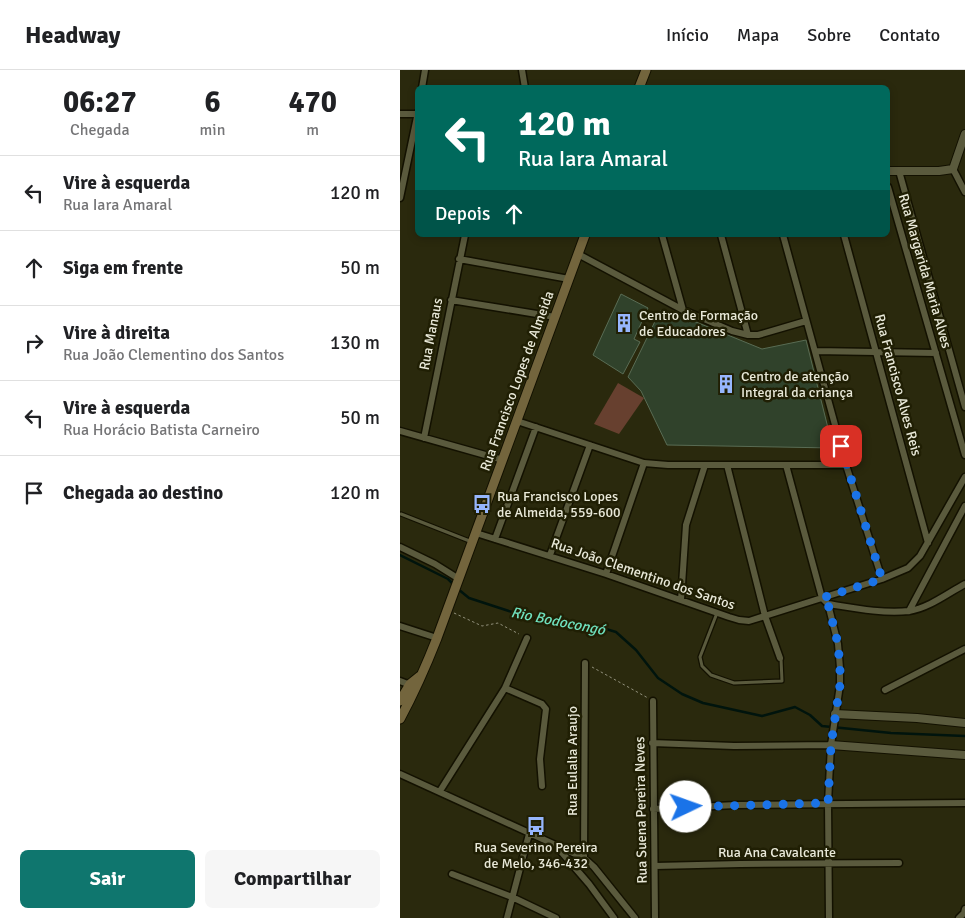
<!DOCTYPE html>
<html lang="pt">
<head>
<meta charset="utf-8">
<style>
	:root { --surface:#fff; --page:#f6f6f6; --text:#202124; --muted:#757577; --line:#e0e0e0; --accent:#0f766e }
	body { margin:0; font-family:Signika,sans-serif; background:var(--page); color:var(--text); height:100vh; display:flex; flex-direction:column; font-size:19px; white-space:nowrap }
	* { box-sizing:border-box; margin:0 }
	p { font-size:16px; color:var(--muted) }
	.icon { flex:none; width:28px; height:28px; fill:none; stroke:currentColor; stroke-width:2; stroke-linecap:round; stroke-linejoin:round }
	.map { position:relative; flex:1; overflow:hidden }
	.panel { display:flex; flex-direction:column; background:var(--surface); width:400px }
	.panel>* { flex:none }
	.top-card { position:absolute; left:15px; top:15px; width:475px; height:152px; border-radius:8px; box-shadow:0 2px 8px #0003; background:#00695c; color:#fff; overflow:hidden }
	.pin { position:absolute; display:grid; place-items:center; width:42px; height:42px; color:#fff; margin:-21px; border-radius:10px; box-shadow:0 2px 8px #0006 }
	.me { position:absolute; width:55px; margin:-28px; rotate:87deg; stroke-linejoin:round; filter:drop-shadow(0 0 4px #0008) }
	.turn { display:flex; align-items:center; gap:18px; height:105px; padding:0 20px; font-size:22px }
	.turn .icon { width:65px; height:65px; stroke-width:2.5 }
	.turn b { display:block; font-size:35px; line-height:42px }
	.then { display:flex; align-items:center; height:48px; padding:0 20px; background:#0003; gap:10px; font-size:19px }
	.eta { display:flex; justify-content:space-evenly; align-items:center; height:85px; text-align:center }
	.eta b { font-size:30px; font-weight:700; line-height:35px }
	.action { display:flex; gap:10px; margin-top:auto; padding:10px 20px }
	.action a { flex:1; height:58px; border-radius:8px; background:var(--accent); color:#fff; font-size:20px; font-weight:700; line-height:58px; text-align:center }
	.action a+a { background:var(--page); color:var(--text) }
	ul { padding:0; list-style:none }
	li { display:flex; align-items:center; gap:15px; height:75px; padding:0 20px; border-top:1px solid var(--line) }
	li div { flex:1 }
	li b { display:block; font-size:19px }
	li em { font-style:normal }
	header { display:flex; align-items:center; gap:30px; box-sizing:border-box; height:70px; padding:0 25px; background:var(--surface); border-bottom:1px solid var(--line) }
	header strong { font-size:24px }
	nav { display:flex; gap:28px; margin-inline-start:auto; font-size:18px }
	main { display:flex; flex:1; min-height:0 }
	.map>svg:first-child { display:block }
	.green { fill:#67402f }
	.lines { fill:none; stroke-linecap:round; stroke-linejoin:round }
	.stream { stroke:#00140d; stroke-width:2.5 }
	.building { fill:#30422b; stroke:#596c54 }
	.service-casing { stroke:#131100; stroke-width:5.5 }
	.minor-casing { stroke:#131100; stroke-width:9 }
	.tertiary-casing { stroke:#131100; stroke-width:10 }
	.secondary-casing { stroke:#131100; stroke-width:11 }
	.path { stroke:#92917c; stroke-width:1; stroke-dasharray:2.5 2.5; stroke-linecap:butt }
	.service { stroke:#5a5a3d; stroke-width:3 }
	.minor { stroke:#5a5a3d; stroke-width:6 }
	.tertiary { stroke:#5a5a3d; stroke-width:8 }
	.secondary { stroke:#73653d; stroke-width:9 }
	.route { stroke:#1a73e8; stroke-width:9; stroke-dasharray:0 16.2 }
	.labels { text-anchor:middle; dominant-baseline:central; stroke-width:5; stroke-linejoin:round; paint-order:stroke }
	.street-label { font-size:14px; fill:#e9e9d9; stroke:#201f04 }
	.poi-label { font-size:14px; fill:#e9e9d9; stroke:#201f04; text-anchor:start }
	.water-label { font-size:15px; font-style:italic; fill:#6fe1be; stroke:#201f04 }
</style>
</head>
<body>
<header>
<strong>Headway</strong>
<nav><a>Início</a><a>Mapa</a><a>Sobre</a><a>Contato</a></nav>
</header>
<main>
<section class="panel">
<div class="eta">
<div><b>06:27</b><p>Chegada</p></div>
<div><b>6</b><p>min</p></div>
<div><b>470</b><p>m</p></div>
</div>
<ul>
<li><svg class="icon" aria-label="left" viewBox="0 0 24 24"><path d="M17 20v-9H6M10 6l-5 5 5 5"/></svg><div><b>Vire à esquerda</b><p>Rua Iara Amaral</p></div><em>120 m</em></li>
<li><svg class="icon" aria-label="ahead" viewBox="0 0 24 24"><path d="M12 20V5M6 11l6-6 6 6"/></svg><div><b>Siga em frente</b></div><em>50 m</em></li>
<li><svg class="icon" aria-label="right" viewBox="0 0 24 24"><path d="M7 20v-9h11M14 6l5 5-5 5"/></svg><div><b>Vire à direita</b><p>Rua João Clementino dos Santos</p></div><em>130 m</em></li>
<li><svg class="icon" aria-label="left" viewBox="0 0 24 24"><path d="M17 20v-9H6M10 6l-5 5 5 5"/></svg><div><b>Vire à esquerda</b><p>Rua Horácio Batista Carneiro</p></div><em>50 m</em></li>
<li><svg class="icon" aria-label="arrive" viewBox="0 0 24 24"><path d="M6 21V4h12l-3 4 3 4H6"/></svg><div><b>Chegada ao destino</b></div><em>120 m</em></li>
</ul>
<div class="action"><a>Sair</a><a>Compartilhar</a></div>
</section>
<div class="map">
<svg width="565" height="848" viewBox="0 0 565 848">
	<rect width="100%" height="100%" fill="#2a290d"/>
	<path class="green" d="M218,313l26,15 -25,36 -25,-10z"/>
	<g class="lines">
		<path class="stream" d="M0,485l48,24 6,6
			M58,519l11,9 58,19 40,7 29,2 20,6 20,18 22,28 24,16 21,9 59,13 33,-9 15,8 12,11 69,7 74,3"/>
	</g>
	<path class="building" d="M221,224l27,14 -14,31 6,3 -17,32 -30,-19z
		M260,241l31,9 71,29 44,-9 27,108 -166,-3 -26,-54 -13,-14z"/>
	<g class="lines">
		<g class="service-casing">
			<path id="service" d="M1,444l71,28
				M317,543l-17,44 2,9 9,9 23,8 48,-2 -1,-22"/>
		</g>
		<g class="minor-casing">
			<path id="minor" d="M122,0l3,18
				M22,18l3,-18
				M0,44h18
				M553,99l12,23
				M499,101l66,236
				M488,117l77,268
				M0,128l18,-86
				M262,165l21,75
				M321,165l27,100
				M383,165l63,230 36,114
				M444,165l84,308
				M178,184l105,56 49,21 16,4h10l48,-14
				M59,189l110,20
				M51,230l104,17
				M415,281l121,2
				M117,351l127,42 24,2h178
				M0,361l103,29
				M24,368l41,-203
				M327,395l38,151 15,42
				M386,395l36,133 6,6 10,40 2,24v17l-9,60 -3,58 1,115
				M76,463l130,41 123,43 10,3 10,1 133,-42 26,-11 12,-12 45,-79
				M95,469l41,-112
				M0,477l35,17 24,15
				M150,485l40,-110
				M206,504l38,-111
				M281,530l5,-75 19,-60
				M428,534c25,4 56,10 81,7 20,-3 39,-18 56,-27
				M509,541l56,-105
				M0,556l37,12
				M0,611l13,5
				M105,618l37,16 4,5 -6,50 2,27
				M485,620l80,-41
				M253,631l2,217
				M252,673l82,3 97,-1
				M0,704l184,84 10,9 41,51
				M40,721l65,-103 22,-50
				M253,739l83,-4 229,-2
				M157,777l32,37 25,34
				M184,788l1,-195
				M255,796l85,-2 159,-1
				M52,804l60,23 44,21
				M107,848l22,-84
				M559,848l5,-5 1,-4"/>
		</g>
		<g class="tertiary-casing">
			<path id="tertiary" d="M488,101h51l14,-2 12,-35
				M435,644l82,4 48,5
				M431,675l134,10"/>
		</g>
		<g class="secondary-casing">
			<path id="secondary" d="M239,18l7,-18
				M0,631l10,-17 10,-8
				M0,649c14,-26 26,-53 37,-81l148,-403"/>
		</g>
		<path class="path" d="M54,543l28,13 16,-3 21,11
			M192,597l56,31"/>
		<use href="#service" class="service"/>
		<use href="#minor" class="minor"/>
		<use href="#tertiary" class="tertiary"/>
		<use href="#secondary" class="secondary"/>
	</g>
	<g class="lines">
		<path class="route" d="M286,737l142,-4 3,-58 9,-60v-17l-2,-24 -10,-40 -6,-6 60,-19 -41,-133"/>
	</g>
	<defs>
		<g id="building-bare" transform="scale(1.5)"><path d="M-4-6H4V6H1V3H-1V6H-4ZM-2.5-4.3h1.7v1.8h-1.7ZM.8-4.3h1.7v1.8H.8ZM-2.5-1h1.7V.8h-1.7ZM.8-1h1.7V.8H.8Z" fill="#96b6fd" stroke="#201f04" stroke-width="2.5" paint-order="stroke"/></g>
		<g id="bus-bare" transform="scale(1.5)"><path d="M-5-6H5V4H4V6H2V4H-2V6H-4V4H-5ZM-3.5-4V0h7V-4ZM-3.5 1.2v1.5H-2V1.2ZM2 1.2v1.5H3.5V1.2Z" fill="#96b6fd" stroke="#201f04" stroke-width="2.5" paint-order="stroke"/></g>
	</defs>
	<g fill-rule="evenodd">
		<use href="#building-bare" x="224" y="253"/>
		<use href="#building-bare" x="326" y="314"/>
		<use href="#bus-bare" x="82" y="434"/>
		<use href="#bus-bare" x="136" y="756"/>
	</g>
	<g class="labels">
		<g class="street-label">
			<text transform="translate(525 201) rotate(74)">Rua Margarida Maria Alves</text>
			<text transform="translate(31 264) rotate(-79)">Rua Manaus</text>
			<text transform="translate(117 311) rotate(-70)">Rua Francisco Lopes de Almeida</text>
			<text transform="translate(498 315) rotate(75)">Rua Francisco Alves Reis</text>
			<text transform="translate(243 504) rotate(19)">Rua João Clementino dos Santos</text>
			<text transform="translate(172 691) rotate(-90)">Rua Eulalia Araujo</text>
			<text transform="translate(241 740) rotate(-91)">Rua Suena Pereira Neves</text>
			<text x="377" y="782">Rua Ana Cavalcante</text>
		</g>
		<g class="poi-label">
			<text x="239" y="245">Centro de Formação<tspan x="239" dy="16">de Educadores</tspan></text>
			<text x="341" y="306">Centro de atenção<tspan x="341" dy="16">Integral da criança</tspan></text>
			<text x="97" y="426">Rua Francisco Lopes<tspan x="97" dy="16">de Almeida, 559-600</tspan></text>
			<text x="136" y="777" text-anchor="middle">Rua Severino Pereira<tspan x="136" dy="16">de Melo, 346-432</tspan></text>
		</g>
		<g class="water-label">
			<text transform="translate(158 551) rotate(11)">Rio Bodocongó</text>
		</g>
	</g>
</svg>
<div class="pin" style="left:441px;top:376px;background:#d93025"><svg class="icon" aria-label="arrive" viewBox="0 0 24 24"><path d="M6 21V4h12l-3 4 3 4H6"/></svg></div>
<svg class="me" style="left:286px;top:737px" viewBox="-20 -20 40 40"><circle r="19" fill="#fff"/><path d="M0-13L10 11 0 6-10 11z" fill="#1a73e8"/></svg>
<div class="top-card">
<div class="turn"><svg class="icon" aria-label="left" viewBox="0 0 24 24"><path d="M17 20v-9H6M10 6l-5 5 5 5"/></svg><div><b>120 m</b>Rua Iara Amaral</div></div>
<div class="then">Depois<svg class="icon" aria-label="ahead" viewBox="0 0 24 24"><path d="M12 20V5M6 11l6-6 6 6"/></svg></div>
</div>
</div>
</main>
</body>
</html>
